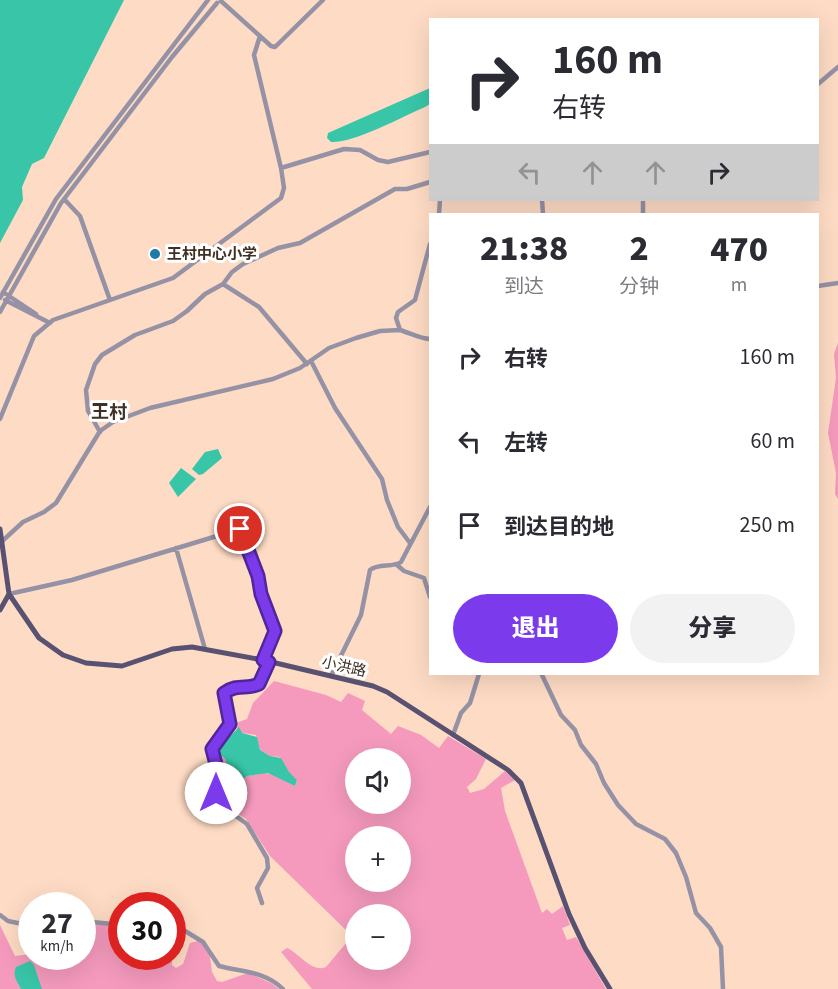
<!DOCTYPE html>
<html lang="zh">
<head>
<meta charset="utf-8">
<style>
	:root { --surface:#fff; --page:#f2f2f3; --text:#2b2b33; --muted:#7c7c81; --accent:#7c3aed }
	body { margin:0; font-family:"Source Sans 3","Noto Sans SC",sans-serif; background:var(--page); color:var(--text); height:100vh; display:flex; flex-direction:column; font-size:22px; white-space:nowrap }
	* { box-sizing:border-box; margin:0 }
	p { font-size:20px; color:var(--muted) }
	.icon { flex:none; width:33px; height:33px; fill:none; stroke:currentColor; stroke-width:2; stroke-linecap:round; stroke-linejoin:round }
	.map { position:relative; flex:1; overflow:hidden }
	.side { position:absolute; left:429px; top:213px; width:390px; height:462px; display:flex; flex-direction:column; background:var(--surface); border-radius:0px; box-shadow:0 6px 24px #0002 }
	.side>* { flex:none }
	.hud { position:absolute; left:429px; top:18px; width:390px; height:183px; border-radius:0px; box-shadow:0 6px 24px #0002; background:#fff; color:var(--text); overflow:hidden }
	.controls { position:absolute; left:345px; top:748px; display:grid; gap:12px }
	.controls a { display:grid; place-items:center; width:66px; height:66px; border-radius:50%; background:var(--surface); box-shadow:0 6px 24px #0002; font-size:30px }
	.speed { position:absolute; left:18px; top:892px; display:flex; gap:12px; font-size:30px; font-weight:700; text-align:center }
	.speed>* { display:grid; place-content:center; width:78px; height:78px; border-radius:50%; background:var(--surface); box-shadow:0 6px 24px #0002; line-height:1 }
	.speed small { font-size:15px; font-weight:400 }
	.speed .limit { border:9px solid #d22; background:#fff; color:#111 }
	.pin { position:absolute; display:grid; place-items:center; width:51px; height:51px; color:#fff; margin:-26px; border:3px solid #fff; border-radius:50%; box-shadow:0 2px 6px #0007 }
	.me { position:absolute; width:66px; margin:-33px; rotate:0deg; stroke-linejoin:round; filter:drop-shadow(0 0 4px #0008) }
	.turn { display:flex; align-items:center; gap:21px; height:126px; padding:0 24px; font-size:27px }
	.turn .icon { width:78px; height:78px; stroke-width:2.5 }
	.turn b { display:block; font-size:42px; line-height:51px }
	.lanes { display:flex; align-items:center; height:57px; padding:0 24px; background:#0003; justify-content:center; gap:30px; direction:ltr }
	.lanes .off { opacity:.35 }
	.eta { display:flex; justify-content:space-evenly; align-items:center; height:102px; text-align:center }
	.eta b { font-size:36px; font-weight:800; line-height:42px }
	.button { display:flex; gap:12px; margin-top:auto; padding:12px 24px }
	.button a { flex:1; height:69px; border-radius:36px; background:var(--accent); color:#fff; font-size:24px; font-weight:800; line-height:69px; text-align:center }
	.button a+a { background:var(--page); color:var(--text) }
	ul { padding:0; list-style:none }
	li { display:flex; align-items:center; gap:18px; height:84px; padding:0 24px }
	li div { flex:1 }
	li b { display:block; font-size:22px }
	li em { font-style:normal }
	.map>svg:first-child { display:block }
	.green { fill:#f59abd; fill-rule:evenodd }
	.water { fill:#39c6a8 }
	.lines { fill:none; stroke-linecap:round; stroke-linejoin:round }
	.minor { stroke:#9692a5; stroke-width:4.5 }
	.major { stroke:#595171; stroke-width:5 }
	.route-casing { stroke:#51269a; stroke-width:15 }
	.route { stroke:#7c3aed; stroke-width:10 }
	.poi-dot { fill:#1c7ba7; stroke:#fff; stroke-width:2 }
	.labels { text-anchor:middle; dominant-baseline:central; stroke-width:6; stroke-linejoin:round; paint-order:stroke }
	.poi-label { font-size:15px; font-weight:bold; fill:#403024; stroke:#fff; text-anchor:start }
	.street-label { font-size:15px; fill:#403024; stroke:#fff }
	.quarter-label { font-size:18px; font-weight:bold; fill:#403024; stroke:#fff }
</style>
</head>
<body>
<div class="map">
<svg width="838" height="989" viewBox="0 0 838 989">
	<rect width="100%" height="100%" fill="#fedbc4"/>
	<path class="green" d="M838,343v156l-3,-5 1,-21 -8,-40 8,-55 -2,-24z
		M274,681l52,14 15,7 7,-9 17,8 -3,9 29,24 7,-8 23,9 18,13 9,-12 38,23 -10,20 -9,8 3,6 14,-4 21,-18 10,9 -14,8 4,23 37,102 5,-4 5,5 11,-8 7,19 -8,3 5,12 9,-3 30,52h-294l-31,-37 6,-4c13,6 25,25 39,19l26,-31 -82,-80 -24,-37 -20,-13 -6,-11 -5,-46 21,-26 11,-4 6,-16zM236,728l6,5 14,2 4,15 10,6 10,1 7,14 10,9 -2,6 -20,-11 -9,-2 -19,3 -12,10 -7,1 -2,-27 -8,-6 -1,-4zM356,759h44v45h-44zM356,837h44v45h-44zM356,915h44v45h-44z
		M83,923l38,4 1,30h50v8l4,3 7,-4 7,-21 8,-2 11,9 3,22 5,9 5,1 26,-9 23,10 8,6h-279v-64l15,31 16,-2 1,3h50z"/>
	<path class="water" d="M0,0h124l-80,158 -12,6 -10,23 1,13 -23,43z
		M430,88v16l-5,3c-23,10 -71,36 -94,35l-4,-4 1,-5z
		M218,449l4,9 -19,16 -4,1 -7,-6 13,-17z
		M181,468l15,11 -18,18 -9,-14z
		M239,727l3,6 15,4 3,13 10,6 11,2 8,14 8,8 -2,6 -27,-13 -21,3 -12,10 -7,1 -2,-6v-21l-10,-9z
		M30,961l4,4 8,24h-21c-4,-8 -9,-13 -5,-22z"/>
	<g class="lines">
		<path class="minor" d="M221,1l50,45 4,1 48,-47
			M818,84l20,-17
			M281,168l63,-19 16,1 18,10 10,2 42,-10
			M64,199l16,17 30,84
			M542,200l1,14
			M439,214l1,-14
			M643,214v-14
			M430,244l-15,56 -17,12 -2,6 4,12c10,3 21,9 30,9
			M223,284l36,23 48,57
			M818,286l20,-3
			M3,292l33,22
			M0,298l56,-99 152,-199
			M5,300l45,23
			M0,312l61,-109 111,-146 45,-54
			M311,361l24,47 47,71 5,21 11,27 12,16
			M0,419l34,-83 19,-16 120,-42 108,-80 3,-10 -3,-20 -27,-113 6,-19
			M100,432l-12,-21 -2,-21 9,-26 7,-9 33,-20 38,-14 14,-10 18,-17 18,-10 9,-12 11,-8 35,-16 22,-5 95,-54h12l23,-7
			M0,543l23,-21 21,-10 12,-9 44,-72 13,-9 37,-14 123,-29 27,-11 29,-20 27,-10 24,-7 20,-1
			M176,548l29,101
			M397,565l7,6 20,7 6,19
			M9,594l63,-14 168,-51 18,47 3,18 14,34 -12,32
			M542,675l19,40 14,15 6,15 15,19 8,19 14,22 18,19 29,15 11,14 10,24 10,36 14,15 11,19 2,42
			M331,676l30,-61 9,-45c9,-7 22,-2 31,-8l29,-55
			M453,735l8,-22 9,-10 9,-29
			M262,903l-5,-15 11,-20 -1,-10 -20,-34 -24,-17 -6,-8 -2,-12 2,-19 -5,-19 18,-24 -6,-32 13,-7 21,-1 5,-7 6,-16
			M0,915l8,6 24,5
			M82,921l40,4
			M172,923l31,19 16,24c23,6 46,5 64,23"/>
		<path class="major" d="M0,529l9,65 30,44 24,17 23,8 36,3 50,-17 20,-2 71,13 110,26 14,6 121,78 13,13 48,131 16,34 25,41
			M0,610l9,-16"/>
	</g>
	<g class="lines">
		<g class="route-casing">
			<path id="route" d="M216,793l1,-25 -5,-19 18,-25 -6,-31c14,-10 23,-3 35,-9l10,-22 -6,-2 12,-29 -14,-37 -3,-18 -18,-47"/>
		</g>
		<use href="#route" class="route"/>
	</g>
	<circle class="poi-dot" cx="155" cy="254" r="6"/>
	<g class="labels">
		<g class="poi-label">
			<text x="167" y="254">王村中心小学</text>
		</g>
		<g class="street-label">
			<text transform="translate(344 667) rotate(13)">小洪路</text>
		</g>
		<g class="quarter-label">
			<text x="109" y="412">王村</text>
		</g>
	</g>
</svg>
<div class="controls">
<a><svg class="icon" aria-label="sound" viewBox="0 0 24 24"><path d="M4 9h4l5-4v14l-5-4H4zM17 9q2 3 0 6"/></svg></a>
<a>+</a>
<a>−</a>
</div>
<div class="speed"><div>27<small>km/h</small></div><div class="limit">30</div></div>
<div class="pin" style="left:240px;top:529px;background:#d93025"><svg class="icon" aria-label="arrive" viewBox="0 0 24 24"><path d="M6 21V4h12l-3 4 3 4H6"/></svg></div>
<svg class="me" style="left:216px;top:793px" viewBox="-20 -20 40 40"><circle r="19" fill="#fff"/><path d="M0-13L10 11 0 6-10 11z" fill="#7c3aed"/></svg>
<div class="hud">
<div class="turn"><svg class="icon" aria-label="right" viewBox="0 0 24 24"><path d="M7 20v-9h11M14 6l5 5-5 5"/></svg><div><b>160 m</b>右转</div></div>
<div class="lanes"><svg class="icon off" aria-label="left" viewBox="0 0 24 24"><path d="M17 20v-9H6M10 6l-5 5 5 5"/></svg><svg class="icon off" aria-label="ahead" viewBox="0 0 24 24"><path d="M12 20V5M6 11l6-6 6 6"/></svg><svg class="icon off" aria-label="ahead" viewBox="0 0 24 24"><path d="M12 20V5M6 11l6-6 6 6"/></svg><svg class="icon" aria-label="right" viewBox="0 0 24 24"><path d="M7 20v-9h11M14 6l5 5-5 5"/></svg></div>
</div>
<section class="side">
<div class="eta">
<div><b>21:38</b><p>到达</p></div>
<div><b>2</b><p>分钟</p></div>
<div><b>470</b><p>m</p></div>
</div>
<ul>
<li><svg class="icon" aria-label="right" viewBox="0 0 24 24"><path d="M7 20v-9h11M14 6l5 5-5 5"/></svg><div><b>右转</b></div><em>160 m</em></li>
<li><svg class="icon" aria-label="left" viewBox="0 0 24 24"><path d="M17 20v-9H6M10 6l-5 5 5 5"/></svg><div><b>左转</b></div><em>60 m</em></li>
<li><svg class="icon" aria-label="arrive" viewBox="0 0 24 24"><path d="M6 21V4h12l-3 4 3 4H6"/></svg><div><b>到达目的地</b></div><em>250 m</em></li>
</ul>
<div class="button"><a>退出</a><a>分享</a></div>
</section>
</div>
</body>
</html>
